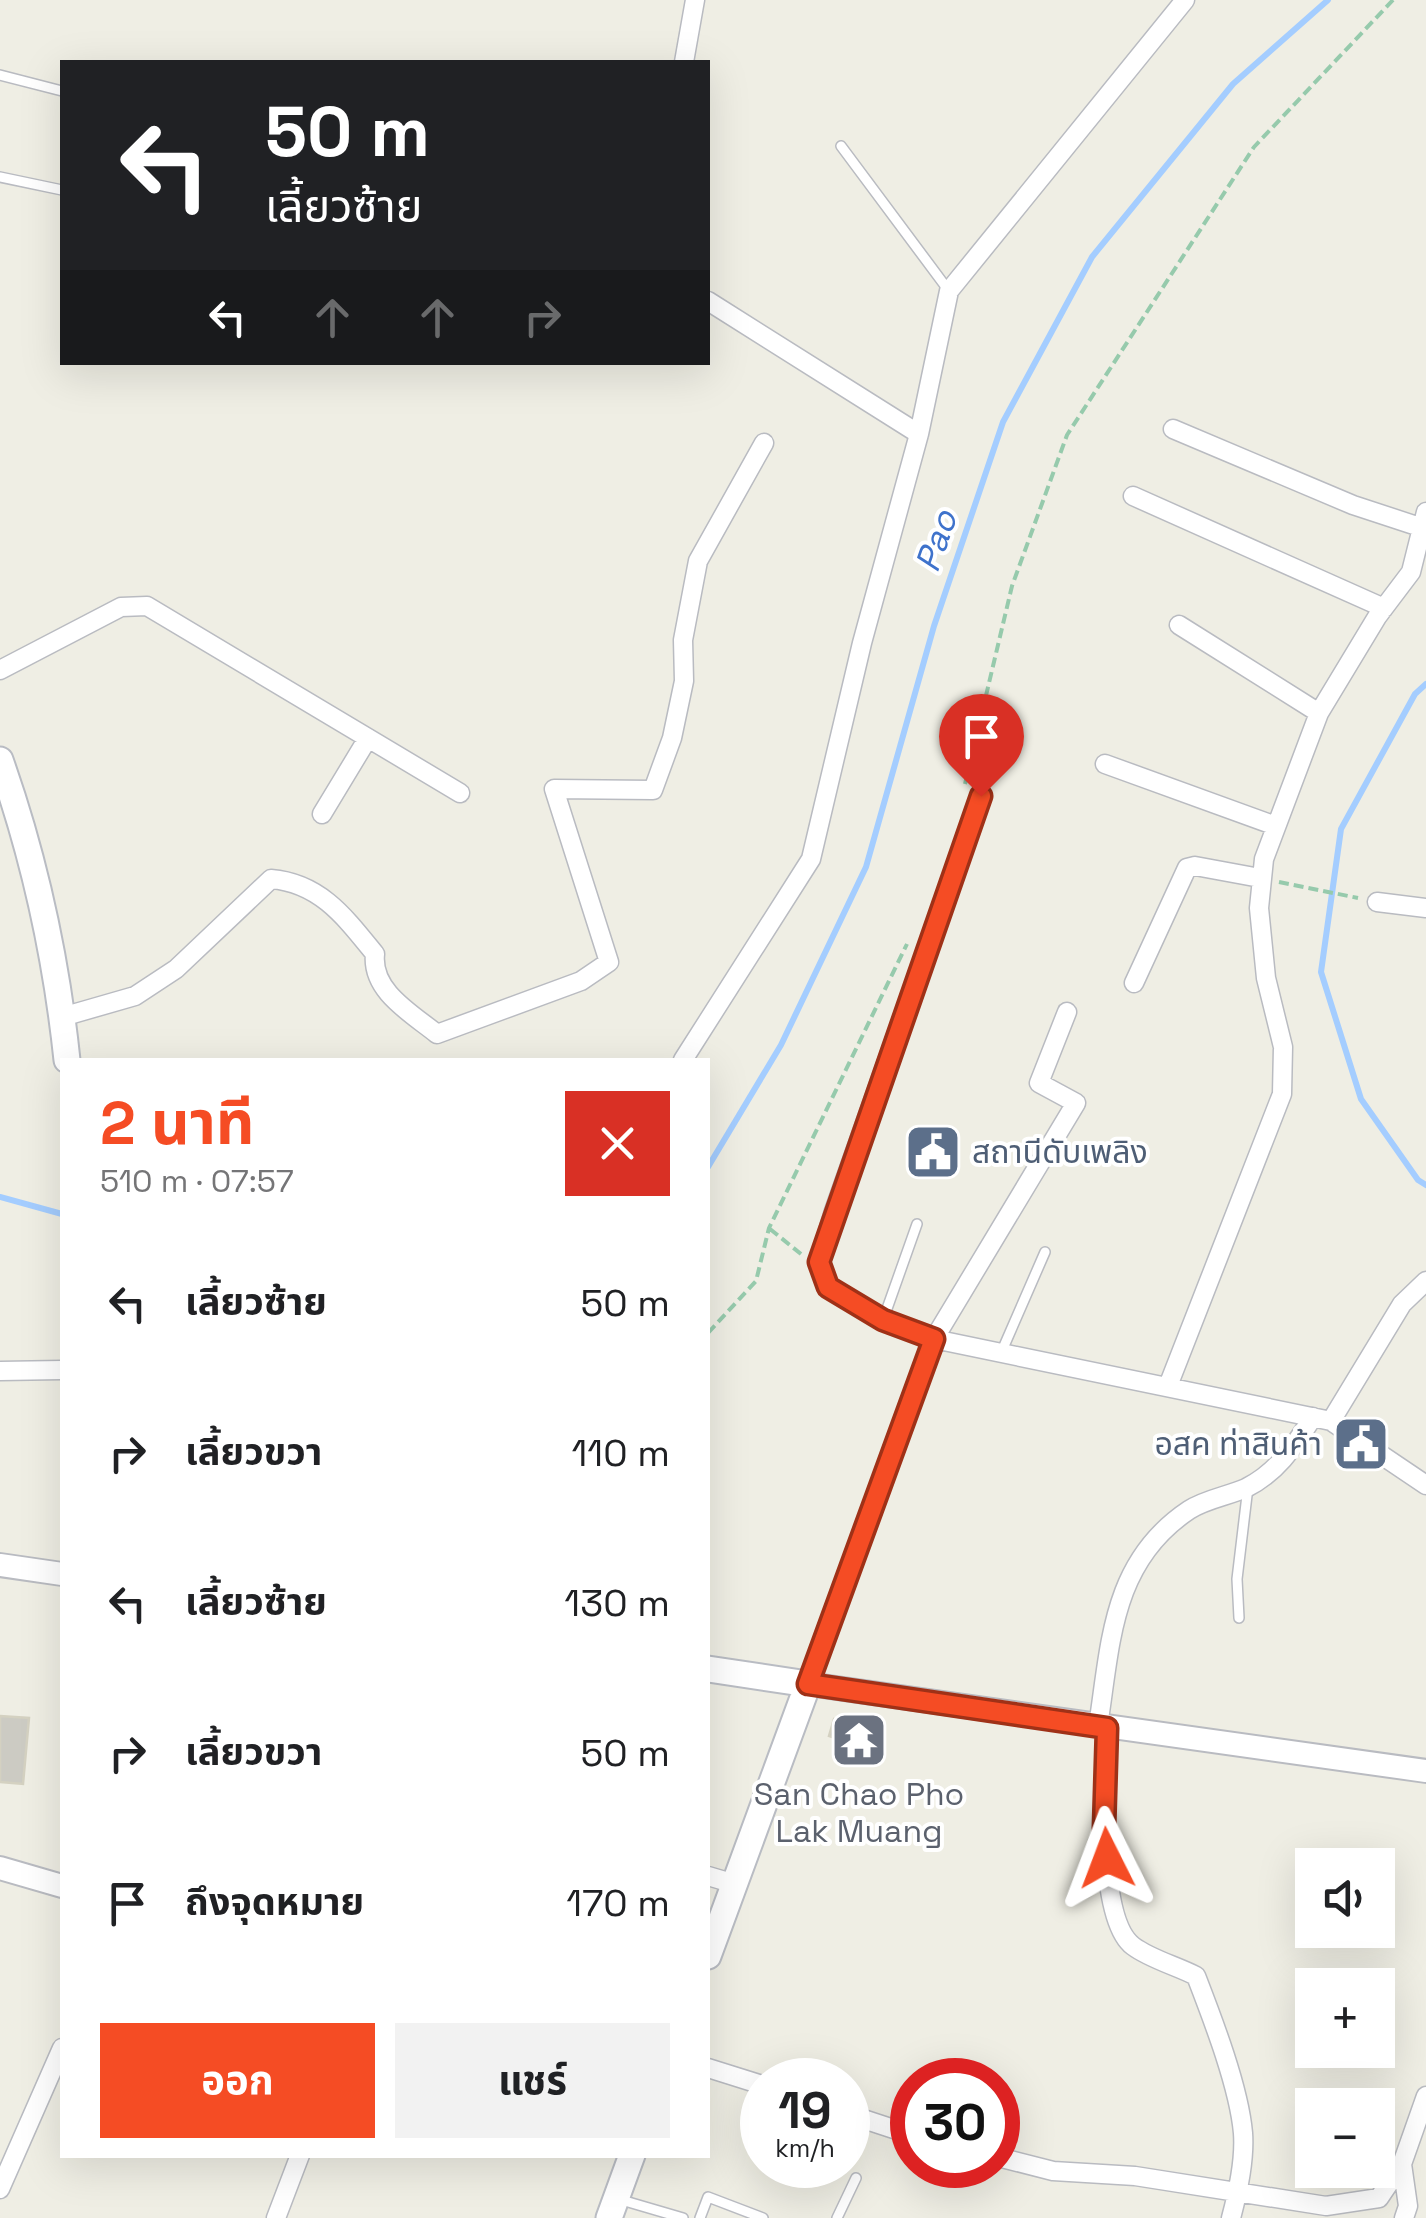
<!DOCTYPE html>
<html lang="th">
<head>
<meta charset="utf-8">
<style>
	:root { --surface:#fff; --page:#f2f2f2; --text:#202124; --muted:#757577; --accent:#f54c24 }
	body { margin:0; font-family:"Space Grotesk","Noto Sans Thai",sans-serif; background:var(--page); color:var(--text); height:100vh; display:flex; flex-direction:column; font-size:38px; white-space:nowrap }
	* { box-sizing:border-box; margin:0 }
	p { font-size:32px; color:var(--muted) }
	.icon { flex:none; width:55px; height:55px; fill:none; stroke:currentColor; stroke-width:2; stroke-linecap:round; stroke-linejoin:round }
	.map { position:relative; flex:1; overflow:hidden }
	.sheet { position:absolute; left:60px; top:1058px; width:650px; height:1100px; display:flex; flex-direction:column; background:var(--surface); border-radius:0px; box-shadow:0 10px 40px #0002 }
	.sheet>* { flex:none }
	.top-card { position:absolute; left:60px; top:60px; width:650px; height:305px; border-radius:0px; box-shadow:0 10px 40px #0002; background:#202124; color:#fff; overflow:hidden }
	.controls { position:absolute; left:1295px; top:1848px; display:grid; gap:20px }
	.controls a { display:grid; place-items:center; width:100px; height:100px; border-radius:0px; background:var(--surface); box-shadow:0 10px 40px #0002; font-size:50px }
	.speed { position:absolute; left:740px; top:2058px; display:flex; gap:20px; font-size:50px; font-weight:700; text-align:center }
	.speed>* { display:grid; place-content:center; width:130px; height:130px; border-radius:50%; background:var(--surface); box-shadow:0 10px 40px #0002; line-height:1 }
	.speed small { font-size:25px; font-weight:400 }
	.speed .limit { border:15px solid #d22; background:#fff; color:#111 }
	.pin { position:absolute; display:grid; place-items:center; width:85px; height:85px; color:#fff; margin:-102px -42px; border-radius:50% 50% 50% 0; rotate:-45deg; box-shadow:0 0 10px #0007 }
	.pin .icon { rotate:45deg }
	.me { position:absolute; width:110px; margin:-55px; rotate:357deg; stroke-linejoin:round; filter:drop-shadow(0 0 8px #0008) }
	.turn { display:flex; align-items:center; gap:35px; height:210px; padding:0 40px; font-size:45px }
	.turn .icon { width:130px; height:130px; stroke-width:2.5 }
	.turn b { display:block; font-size:70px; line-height:85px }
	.lanes { display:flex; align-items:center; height:95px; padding:0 40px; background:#0003; justify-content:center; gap:50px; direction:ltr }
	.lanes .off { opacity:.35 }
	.round { display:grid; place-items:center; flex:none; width:105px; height:105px; border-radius:0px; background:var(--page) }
	.head { display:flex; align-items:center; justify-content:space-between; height:170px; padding:0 40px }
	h1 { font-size:60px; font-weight:700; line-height:75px; color:var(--accent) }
	.action { display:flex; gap:20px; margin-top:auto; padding:20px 40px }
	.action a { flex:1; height:115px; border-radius:0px; background:var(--accent); color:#fff; font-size:40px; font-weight:700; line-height:115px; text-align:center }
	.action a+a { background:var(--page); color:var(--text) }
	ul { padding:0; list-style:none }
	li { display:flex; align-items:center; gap:30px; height:150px; padding:0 40px }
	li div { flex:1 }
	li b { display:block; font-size:38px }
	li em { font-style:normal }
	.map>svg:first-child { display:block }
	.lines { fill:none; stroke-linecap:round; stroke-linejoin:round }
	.stream { stroke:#a4cdff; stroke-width:6 }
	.building { fill:#cccbc3; stroke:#d4d1c1; stroke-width:2.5 }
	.service-casing { stroke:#b9bbc1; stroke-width:12 }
	.minor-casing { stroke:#b9bbc1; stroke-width:21 }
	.tertiary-casing { stroke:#b9bbc1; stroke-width:26 }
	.secondary-casing { stroke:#b9bcc3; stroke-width:29 }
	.path { stroke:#96caac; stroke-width:4; stroke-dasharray:10 5; stroke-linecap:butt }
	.service { stroke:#fff; stroke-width:9 }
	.minor { stroke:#fff; stroke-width:18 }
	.tertiary { stroke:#fff; stroke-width:22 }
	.secondary { stroke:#fff; stroke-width:25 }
	.route-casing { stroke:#9f3117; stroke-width:25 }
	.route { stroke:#f54c24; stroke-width:18 }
	.labels { text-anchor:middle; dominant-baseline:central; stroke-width:8; stroke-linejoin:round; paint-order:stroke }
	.service-label { font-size:32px; fill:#4e5e75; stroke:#fff; text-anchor:start }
	.worship-label { font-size:32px; fill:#5b616d; stroke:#fff }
	.water-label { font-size:35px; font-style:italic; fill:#3e72cb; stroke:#fff }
</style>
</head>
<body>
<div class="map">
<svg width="1426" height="2218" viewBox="0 0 1426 2218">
	<rect width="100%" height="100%" fill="#efeee4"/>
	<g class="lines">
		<path class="stream" d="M1426,684l-11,10 -74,135 -20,143 40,127 57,81 8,5
			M708,1167l73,-122 85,-178 68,-241 69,-204 89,-165 141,-173 95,-84
			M0,1197l62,17"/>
	</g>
	<path class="building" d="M0,1716l29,2 -6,66 -23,-2z
		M858,1717l17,5 -3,8 9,3 -5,17 -10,-3 -3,10 -15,-5 2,-9 -21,-7 5,-17 21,7z"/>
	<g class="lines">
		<g class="service-casing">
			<path id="service" d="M0,75l62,16
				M841,146l108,145
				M0,177l62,13
				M883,1320l34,-96
				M1001,1353l44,-101
				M1239,1618l-2,-39 11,-92
				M618,2199l65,19
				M700,2218l8,-21 55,21
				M837,2218l19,-40"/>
		</g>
		<g class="minor-casing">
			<path id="minor" d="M684,62l11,-62
				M708,301l211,133
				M1173,429l180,76 70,23
				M1133,496l251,112
				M1179,625l140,88
				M0,670l121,-63 26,-1 313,187
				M1105,764l171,62
				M981,796l-147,415 -15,51 9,25 55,33 51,19 397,82 95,64
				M322,814l46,-76
				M1377,902l49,6
				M1134,983l53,-115 8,-2 65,12
				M62,1017l73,-21 41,-27 95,-90c49,4 74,38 104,75 -4,37 36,59 62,80l144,-53 28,-19 -55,-173 99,1 19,-52 12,-57 -1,-41 15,-79 66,-118
				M683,1060l128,-201 51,-216 57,-209 30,-143 236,-291
				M0,1371l62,-1
				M1168,1386l114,-292 1,-47 -17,-69 -7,-70 5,-49 55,-146 58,-96 34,-45 15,-60
				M1331,1421l71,-117 24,-23
				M808,1684l126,-345 142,-236 -37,-20 28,-71
				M1098,1726c13,-83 13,-164 91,-216 17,-11 39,-14 57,-22 32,-16 48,-42 67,-71
				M1107,1728c-2,45 -11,190 26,218 17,13 44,20 63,30 17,44 43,111 47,157 2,27 -5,59 -12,85
				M708,1876l27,8
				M708,2068l54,17
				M848,2114l64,21
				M998,2157l55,14 82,5 191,30 53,-8 23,-34 24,-68
				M1402,2164l6,42 -4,12
				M0,2189l62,-141
				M276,2218l24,-63"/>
		</g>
		<g class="tertiary-casing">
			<path id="tertiary" d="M0,1565l62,9
				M808,1684l618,87
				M0,1868l62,18"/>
		</g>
		<g class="secondary-casing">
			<path id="secondary" d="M0,760c35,99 56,196 67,300
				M708,1669l100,15 -100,272
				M609,2218l23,-63"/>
		</g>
		<path class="path" d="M965,784l47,-198 55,-151 187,-288 139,-147
			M1279,882l79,16
			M770,1229l31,25
			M708,1333l48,-52 13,-53 138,-284"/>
		<use href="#service" class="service"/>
		<use href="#minor" class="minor"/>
		<use href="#tertiary" class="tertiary"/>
		<use href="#secondary" class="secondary"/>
	</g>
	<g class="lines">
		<g class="route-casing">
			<path id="route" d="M981,796l-162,466 9,25 55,33 51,19 -126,345 299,44 -3,100 3,30"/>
		</g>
		<use href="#route" class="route"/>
	</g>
	<defs>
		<g id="civic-square" transform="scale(2.875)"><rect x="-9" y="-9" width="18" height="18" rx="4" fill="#5c6f8a" stroke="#fff"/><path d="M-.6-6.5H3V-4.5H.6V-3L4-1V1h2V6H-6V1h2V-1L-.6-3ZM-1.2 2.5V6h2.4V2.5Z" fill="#fff"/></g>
		<g id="temple-square" transform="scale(2.875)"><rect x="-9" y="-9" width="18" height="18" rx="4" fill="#6b7280" stroke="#fff"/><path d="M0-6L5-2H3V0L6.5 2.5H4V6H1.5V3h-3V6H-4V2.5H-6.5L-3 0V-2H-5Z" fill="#fff"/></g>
	</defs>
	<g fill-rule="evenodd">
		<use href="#civic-square" x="933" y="1152"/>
		<use href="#civic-square" x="1361" y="1444"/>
		<use href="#temple-square" x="859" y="1740"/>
	</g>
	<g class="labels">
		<g class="service-label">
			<text x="972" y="1152">สถานีดับเพลิง</text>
			<text x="1322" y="1444" text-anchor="end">อสค ท่าสินค้า</text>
		</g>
		<g class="worship-label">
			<text x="859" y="1794">San Chao Pho<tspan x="859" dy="37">Lak Muang</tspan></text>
		</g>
		<g class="water-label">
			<text transform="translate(936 541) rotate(-71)">Pao</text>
		</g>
	</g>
</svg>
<div class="controls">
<a><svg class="icon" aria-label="sound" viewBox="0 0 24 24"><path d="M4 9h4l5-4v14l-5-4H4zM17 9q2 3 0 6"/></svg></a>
<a>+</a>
<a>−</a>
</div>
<div class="speed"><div>19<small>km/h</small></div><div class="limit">30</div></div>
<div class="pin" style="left:981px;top:796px;background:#d93025"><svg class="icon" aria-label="arrive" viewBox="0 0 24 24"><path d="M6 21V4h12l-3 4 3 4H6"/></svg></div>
<svg class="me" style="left:1107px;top:1858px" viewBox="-20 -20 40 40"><path d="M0-17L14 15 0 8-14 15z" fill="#f54c24" stroke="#fff" stroke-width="4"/></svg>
<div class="top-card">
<div class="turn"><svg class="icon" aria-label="left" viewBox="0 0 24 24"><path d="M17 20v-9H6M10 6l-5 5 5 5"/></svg><div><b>50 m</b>เลี้ยวซ้าย</div></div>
<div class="lanes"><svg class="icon" aria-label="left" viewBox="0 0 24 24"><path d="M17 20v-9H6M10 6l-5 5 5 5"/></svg><svg class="icon off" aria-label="ahead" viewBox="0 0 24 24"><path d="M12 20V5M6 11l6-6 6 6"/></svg><svg class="icon off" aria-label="ahead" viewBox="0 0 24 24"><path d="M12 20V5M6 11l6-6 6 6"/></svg><svg class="icon off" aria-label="right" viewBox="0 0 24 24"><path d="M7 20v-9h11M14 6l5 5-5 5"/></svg></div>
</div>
<section class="sheet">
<div class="head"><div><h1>2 นาที</h1><p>510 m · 07:57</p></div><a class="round" style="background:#d93025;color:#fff"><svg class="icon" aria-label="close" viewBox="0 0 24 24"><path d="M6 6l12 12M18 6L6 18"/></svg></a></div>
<ul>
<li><svg class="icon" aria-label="left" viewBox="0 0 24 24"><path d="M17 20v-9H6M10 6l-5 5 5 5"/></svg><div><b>เลี้ยวซ้าย</b></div><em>50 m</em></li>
<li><svg class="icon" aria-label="right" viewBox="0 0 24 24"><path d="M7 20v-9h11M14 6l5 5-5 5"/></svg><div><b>เลี้ยวขวา</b></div><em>110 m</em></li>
<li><svg class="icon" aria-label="left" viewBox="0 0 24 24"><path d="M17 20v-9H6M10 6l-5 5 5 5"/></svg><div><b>เลี้ยวซ้าย</b></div><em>130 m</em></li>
<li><svg class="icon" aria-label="right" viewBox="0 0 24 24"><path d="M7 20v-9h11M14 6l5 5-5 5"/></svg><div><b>เลี้ยวขวา</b></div><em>50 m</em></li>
<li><svg class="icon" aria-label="arrive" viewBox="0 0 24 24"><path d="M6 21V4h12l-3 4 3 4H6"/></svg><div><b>ถึงจุดหมาย</b></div><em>170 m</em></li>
</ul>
<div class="action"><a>ออก</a><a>แชร์</a></div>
</section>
</div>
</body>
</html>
